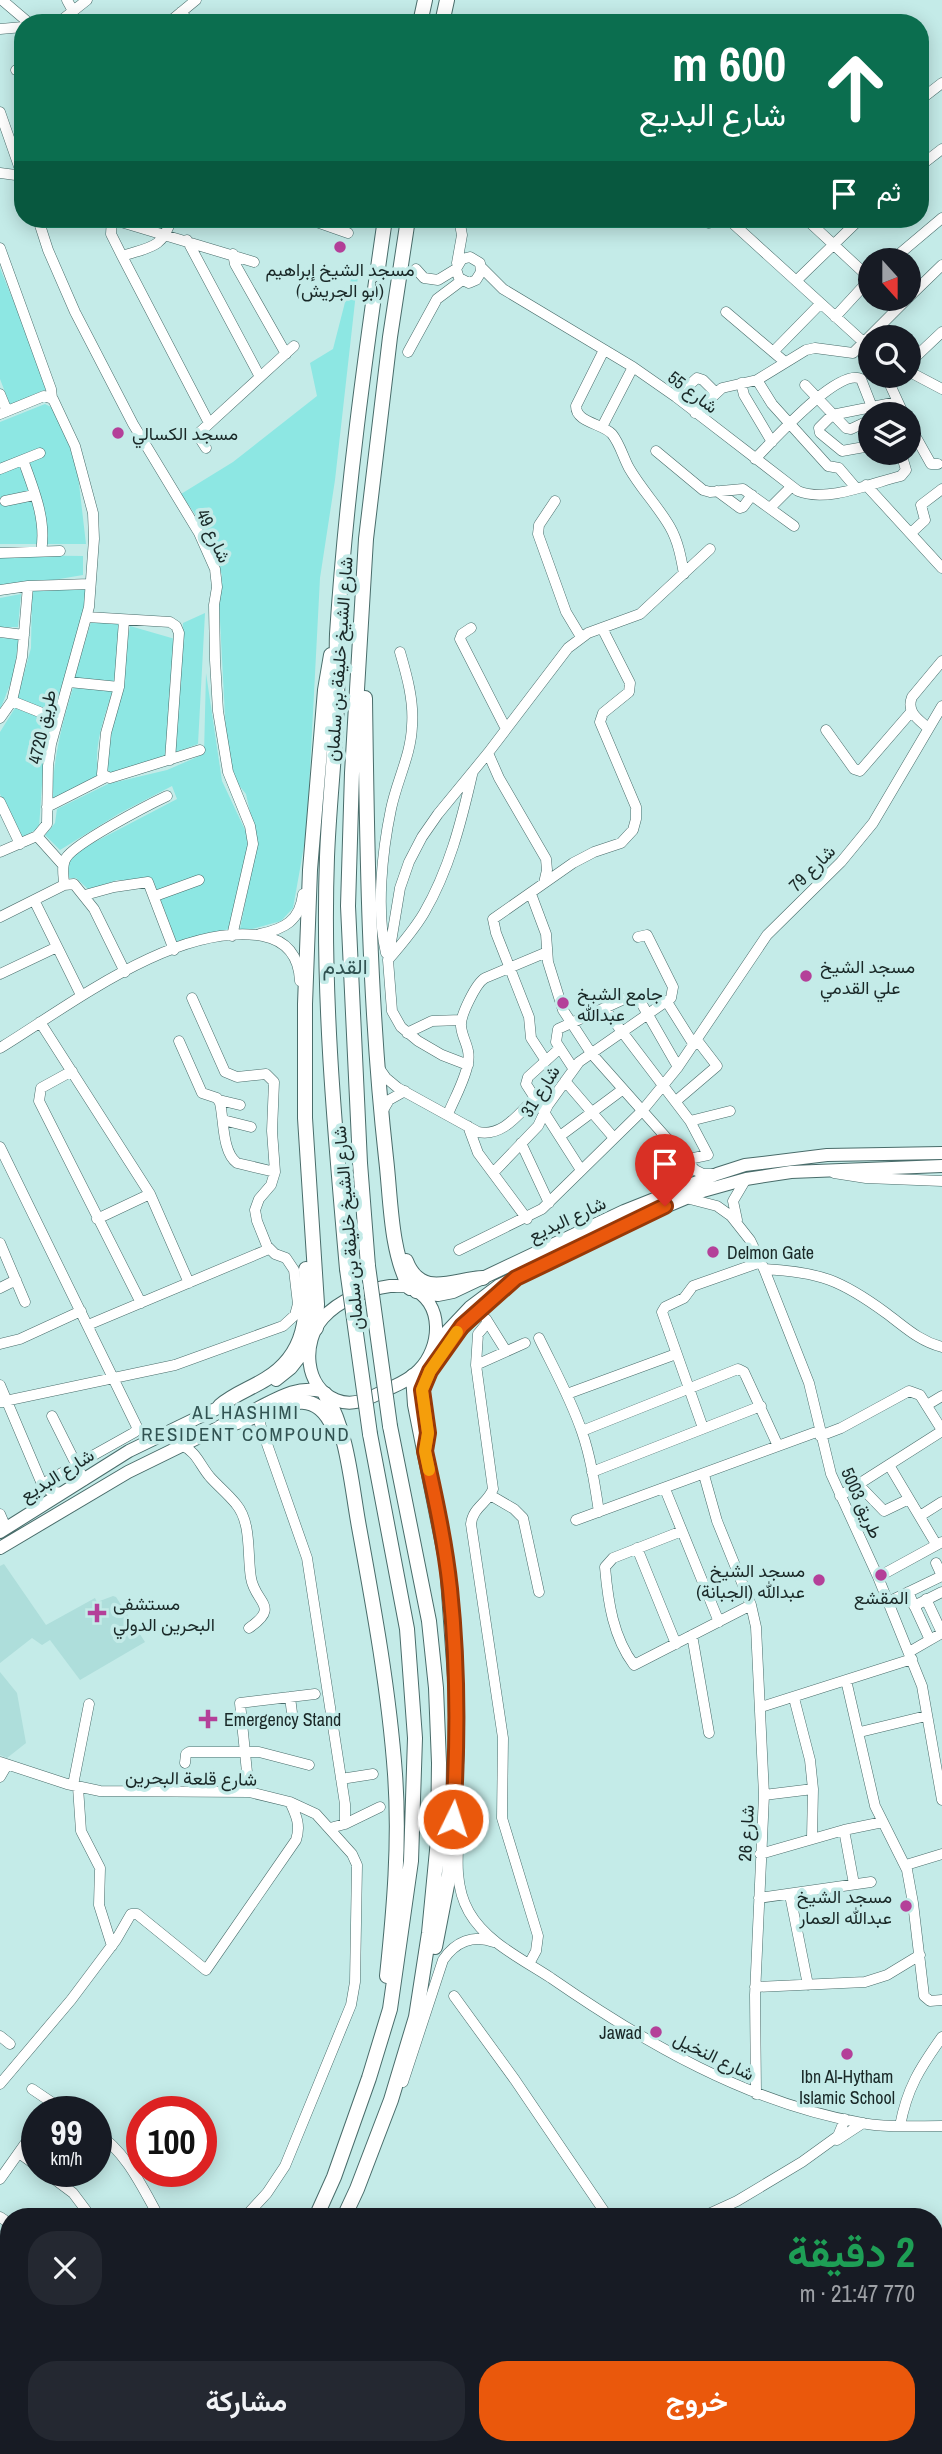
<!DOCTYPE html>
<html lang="ar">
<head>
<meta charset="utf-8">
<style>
	:root { --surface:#171b24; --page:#242831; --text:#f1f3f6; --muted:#9ea1a6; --accent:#ea580c }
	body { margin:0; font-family:"Archivo Narrow",Vazirmatn,sans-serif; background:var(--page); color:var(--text); direction:rtl; height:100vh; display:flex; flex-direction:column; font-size:26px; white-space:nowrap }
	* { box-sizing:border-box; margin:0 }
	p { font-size:23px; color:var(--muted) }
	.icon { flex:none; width:38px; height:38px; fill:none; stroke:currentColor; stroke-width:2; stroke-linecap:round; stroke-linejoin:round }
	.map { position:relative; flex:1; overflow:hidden; direction:ltr }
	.details { position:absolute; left:0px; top:2208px; width:943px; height:247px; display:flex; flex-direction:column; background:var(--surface); border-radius:28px 28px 0 0; box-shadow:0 4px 18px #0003; direction:rtl }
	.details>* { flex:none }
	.guide { position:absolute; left:14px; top:14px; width:915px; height:214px; border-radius:28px; box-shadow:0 4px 18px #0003; direction:rtl; background:#0b6e4f; color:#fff; overflow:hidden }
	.needle { width:46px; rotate:159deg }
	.fabs { position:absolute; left:858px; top:248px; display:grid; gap:14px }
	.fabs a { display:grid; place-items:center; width:63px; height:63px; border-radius:50%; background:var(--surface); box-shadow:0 4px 18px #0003; font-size:35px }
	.speed { position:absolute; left:21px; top:2096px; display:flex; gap:14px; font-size:35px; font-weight:700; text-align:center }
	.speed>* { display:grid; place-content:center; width:91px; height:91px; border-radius:50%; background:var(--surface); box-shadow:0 4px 18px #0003; line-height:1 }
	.speed small { font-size:18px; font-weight:400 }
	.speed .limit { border:10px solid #d22; background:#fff; color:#111 }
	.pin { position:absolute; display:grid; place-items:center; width:60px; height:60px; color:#fff; margin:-72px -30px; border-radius:50% 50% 50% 0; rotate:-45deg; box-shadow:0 0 7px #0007 }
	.pin .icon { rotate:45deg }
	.me { position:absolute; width:77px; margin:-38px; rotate:4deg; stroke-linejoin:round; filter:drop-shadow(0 0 5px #0008) }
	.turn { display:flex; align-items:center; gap:24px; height:147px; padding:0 28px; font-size:32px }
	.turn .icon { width:91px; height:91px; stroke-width:2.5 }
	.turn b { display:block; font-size:49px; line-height:60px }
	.then { display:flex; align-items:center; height:66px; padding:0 28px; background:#0003; gap:14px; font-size:26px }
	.round { display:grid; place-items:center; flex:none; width:74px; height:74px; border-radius:28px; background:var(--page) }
	.summary { display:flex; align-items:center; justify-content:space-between; height:119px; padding:0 28px }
	h1 { font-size:42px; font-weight:700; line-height:52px; color:#1e9e55 }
	.primary-button { display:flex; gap:14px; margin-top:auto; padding:14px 28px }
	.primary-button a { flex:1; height:80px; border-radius:28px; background:var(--accent); color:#fff; font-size:28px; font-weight:700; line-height:80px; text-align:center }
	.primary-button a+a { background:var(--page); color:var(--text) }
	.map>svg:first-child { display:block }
	.built { fill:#aededb }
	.green { fill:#8de7e3 }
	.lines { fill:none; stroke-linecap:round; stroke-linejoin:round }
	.minor-casing { stroke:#496c6a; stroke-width:11 }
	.major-casing { stroke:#496c6a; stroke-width:14 }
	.highway-casing { stroke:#496c6a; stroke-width:16 }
	.minor { stroke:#fff; stroke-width:10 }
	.major { stroke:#fff; stroke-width:12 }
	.highway { stroke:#fff; stroke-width:14 }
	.highway-bridge-casing { stroke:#496c6a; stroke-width:16; stroke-linecap:butt }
	.highway-bridge { stroke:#fff; stroke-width:14 }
	.route-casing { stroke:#983908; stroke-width:18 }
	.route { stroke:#ea580c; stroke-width:12 }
	.slow { stroke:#f59e0b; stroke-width:12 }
	.poi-dot { fill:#b44099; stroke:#c4ebe8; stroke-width:2.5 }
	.labels { text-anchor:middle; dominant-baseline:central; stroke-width:7; stroke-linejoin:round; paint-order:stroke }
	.poi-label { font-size:18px; fill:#192827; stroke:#c4ebe8; text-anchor:start }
	.street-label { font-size:18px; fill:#192827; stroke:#c4ebe8 }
	.neighbourhood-label { font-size:19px; letter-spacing:2px; fill:#315352; stroke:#c4ebe8 }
	.quarter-label { font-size:21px; fill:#315352; stroke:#c4ebe8 }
</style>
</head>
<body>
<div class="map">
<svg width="942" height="2454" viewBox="0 0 942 2454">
	<rect width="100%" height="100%" fill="#c4ebe8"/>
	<path class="built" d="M4,1564l42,61 49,-27 2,4 16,-6 3,1 29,45 -65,38 -30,-40 -8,5 -10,-7 -32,25v-97z
		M0,1672l17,21 9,50 -19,15 -7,-3z"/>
	<path class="green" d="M0,268l49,120 -39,17 -10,-26z
		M352,275h6l-23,205 -15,98 -13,250 -7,41 -7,39 -12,13 -29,8h-12l17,-86 -11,-49 -18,-22 -9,-170 3,-27 -27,-61 -14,-20 52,-32 84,-66 -7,-33 23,-14z
		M45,404l14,7 19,64 8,69h-86v-122z
		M0,555l83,1v19l-83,14z
		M32,589h54l-5,36 -27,89 -37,-15 14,-51z
		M21,594l-3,33h-18v-29z
		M205,613l-7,131 -24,9 9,-130z
		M91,622l30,2 -1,57 10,-55 45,13 -9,118 -57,17 -3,-10 14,-80 -46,-5z
		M0,638l19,1 -6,38 -13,33z
		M206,673l16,108 24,51 2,16 -19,81 -52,14 -24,-63h-36l-28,10 -13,-12h-8l-2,-21 111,-58 -5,-13 -52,27 -60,37 -15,-15 10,-12 2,-14 51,-25 59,-14 37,-16z
		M73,688l40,2c-9,28 -21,59 -14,88l-47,23c1,-40 9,-75 21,-113z
		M15,708l37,14 -9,48 -4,58 -18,10 -21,-44v-62z
		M9,2409v29l-3,3 -6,-6v-17z"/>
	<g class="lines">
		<g class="minor-casing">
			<path id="minor" d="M2,0l27,23
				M67,0l6,11
				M181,12l9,11
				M58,23l29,-23
				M168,23l28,-23
				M0,29l23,-2
				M16,70l7,2
				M920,100l22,-17
				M0,112l22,63
				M920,166l22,-17
				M0,173l23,3
				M38,219l10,31 27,62 58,112 66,109 16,36 2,18 -3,18 1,55 3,51 10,61 22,54 3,18 -21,92
				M111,219l143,43
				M112,219l-1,15 11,22 87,167
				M308,219l40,14
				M698,219l11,4 17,-4
				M728,219l142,129
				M806,219l56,52 8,3
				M187,240l73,137
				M0,248l51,141 1,9
				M233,254l2,10 51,90
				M122,256c27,-9 41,-7 49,-37
				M891,261l51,-43
				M457,263l5,-28 -3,-16
				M481,267l22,22 130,78 43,30 122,94c29,12 74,-8 103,-15l5,-6 -5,-17
				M416,269l8,9 14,2 18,-11 6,-10 8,-2 10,6 1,9 -5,8 -7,3 -10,-5 -3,-9
				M796,281l64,-62
				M908,298l34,-33
				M726,312l59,50
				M835,317l35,-38
				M604,350l-28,56c0,17 26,17 36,28 8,10 11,23 17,34 12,21 29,38 41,59 8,14 11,30 14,47
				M408,352l29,-53 24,-18
				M773,352l47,-48
				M908,364l34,-32
				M908,371l34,18
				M886,376l18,39
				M757,380l15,24 56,62 11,2 17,20
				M741,383l3,12 28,47
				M805,385l41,43 5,1 15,-7
				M0,394l7,17
				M676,397l21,-19 6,2 13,13
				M695,413l27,-25 35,-8 49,-30 9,-2 38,5 54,-54
				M0,414l44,-18 9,3 22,47 18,67 1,26 -5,68 -38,137 -3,22 -1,58 -10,12 -37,16
				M908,423l23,41h7
				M602,427l31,-60
				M870,446l-28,5 -22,-18 -1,-5 13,-13 65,-13
				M206,448l-7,-11 1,-5 94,-86
				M656,451l47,39 7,2 33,-3 51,37
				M755,459c17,-17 83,-92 106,-80l11,28
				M23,460c10,28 24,60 18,91
				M0,469l40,-16
				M866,485l76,83
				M717,491l23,17 3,-1 9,-12
				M5,501l29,-6
				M555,501l-16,24 -1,9 28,78 15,25
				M770,508l21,-21
				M911,533l14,-13 -4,-15 21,-16
				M0,553l60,-2
				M0,590l28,-4 62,-2
				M87,617l83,5 6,4 3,7 -9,127
				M124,621l-5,66 -13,46 -4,41 8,4 90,-28
				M471,628l-9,6 -2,5 46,90
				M0,632l24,3
				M69,682l50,5
				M12,701l45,18
				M0,718l12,-17 10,-44 6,-71
				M928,728c-10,-9 -22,-16 -16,-31l30,-36
				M826,730l28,39 6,2 51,-59
				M488,753l11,25 47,81 1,11 -3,13
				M0,802l20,42
				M47,807l59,-30
				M37,836l26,29
				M64,885c0,-8 -3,-19 2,-27 9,-15 82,-53 101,-62
				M531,894l15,40 2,28 15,48 28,43 104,117 8,4h10
				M85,895l29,-8 34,-5 26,68
				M155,896l44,-16
				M34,900l47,95
				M0,917l64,-32 10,-1 20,25 31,63
				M260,934c24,-5 40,-13 43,-40
				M386,953c-10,-42 -4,-101 5,-144 6,-29 20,-54 21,-83 2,-25 -5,-50 -12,-74
				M388,960c13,-15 26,-30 36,-47 25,-43 37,-90 48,-138
				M0,974l57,-27
				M667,1002l27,43
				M604,1008l86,113 18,34 -24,5
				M40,1022l110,172 39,89
				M407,1033l25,-12 29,-1
				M179,1041l23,52 15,5 3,5c4,17 2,49 17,60l38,9
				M0,1048c69,-42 177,-127 263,-112 25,5 36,21 37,45
				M559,1049l-31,28 -2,7 55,86
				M546,1061l-15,-23 -2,-21 -33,-84 -3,-14 80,-56 21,-11 27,-9 12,-13 3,-11v-12l-36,-85 3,-9 26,-21 1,-9 -28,-55
				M468,1065l-26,-10 -24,-14 -17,-14 -9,-16 -4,-51 12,-72 9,-26 13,-25 16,-23 50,-61 80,-105 20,-15 52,-19 70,-65
				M379,1068l7,10 12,10 80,44c25,5 40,-18 56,-33
				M573,1068l-17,-26 2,-13 73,-33 8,3 39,68
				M72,1071l-31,17 -2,13 102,202
				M565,1081l49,57
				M219,1100l21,5
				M676,1101l41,-35 -20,-26
				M382,1112l7,-12 16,-9
				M448,1114c7,-17 17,-34 20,-51 3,-15 -6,-24 -7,-37 -1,-10 15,-43 24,-48l62,-26
				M223,1120l28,7
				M690,1121l40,-10
				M468,1126l10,27 49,66
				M560,1136l62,-46
				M521,1143l28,60
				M0,1147l137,280 -2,5 -93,52
				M493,1173l45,-47 10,-21 31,-43 92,-64 2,-11 -26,-52 -9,2
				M834,1173l32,5 76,3
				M686,1198l31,8 14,10 19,24 14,29 45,114 22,91 47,103 44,109 20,114
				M97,1219l53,-25
				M737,1220l-4,-19 13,-22
				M0,1243l25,59
				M459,1250l83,-41 100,-98 36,-44 89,-132 74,-73 32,-39 69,-117
				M764,1269c56,3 77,11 122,44 19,14 33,28 56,34
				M0,1288l16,-8
				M486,1319l20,32
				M488,1322l-10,12 -2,31 17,124c-6,15 -20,18 -22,35l32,214 -1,80 36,118 -2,15 -7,13
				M88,1325l181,-76
				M539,1338c15,31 32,61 43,94 9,26 13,54 17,80
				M0,1344l20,-5 61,-28
				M476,1365l49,-22
				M0,1385l42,99 8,7 11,2
				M567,1394l109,-40
				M0,1402l175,-37 108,-39 12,-11 3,-11 -4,-34 -8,-12 -11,-4 -8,-8 -10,-25 -2,-11 4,-11 12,-14 4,-13 -3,-41 2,-49 -8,-8 -29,3 -12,-5 -33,-74
				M927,1405l15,-9
				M261,1414l-1,10 47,134 38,246v20
				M52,1416l32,64
				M703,1428l-41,-116 3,-5 19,-9 9,-12 68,-24
				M582,1431l156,-62 6,3 34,74
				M820,1436l21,-8 68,-37 11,4 22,35
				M181,1445c16,7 18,19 29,32 8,9 18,17 26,27 16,19 11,51 15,74 4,25 30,28 -2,50
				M889,1465l47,79
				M592,1472l169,-66
				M704,1475l13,46 34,84 5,22 8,168 -9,200 1,99
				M858,1484l26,27 25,-12
				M665,1489l54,133
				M490,1495l24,14 9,9 16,74
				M840,1496l102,-65
				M0,1514l6,14
				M920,1516l22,-14
				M576,1520l243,-89
				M682,1531l-69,27 -8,9c3,35 8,70 29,98l117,-60
				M637,1548l39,96
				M936,1563l6,13
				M878,1577l64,-35
				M908,1592l22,48
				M926,1599l16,34
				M888,1602l54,-26
				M914,1606l28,-14
				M692,1635l17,98
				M909,1652l33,-19
				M846,1680l29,126 32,64 6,33 11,93 6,5 12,-1
				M290,1697l2,16
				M794,1698l16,62 3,29 -1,49
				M761,1707l151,-48
				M860,1732l66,-16
				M0,1762l67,22 33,7 149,1 41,10 26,12 36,40 5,11 -2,117 -4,23 -66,161 -18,27 -22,24
				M185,1763l1,-9 3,-2h70l50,13
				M0,1777l7,-12
				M341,1779l32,-5
				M73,1785l16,-81
				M78,1787l3,44 19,37 -1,37 13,41
				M460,1791c3,40 -12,84 9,121 17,30 53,47 82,66 94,65 197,125 311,145 26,5 54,3 80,3
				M249,1792l-9,-89 75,-9
				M764,1795l49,-6
				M330,1828l15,-4 35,-17
				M844,1830l10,54
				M760,1854l84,-24 39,-8
				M906,1865l36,-11
				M790,1895l18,90
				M759,1898l112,-16
				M755,1987l110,-5 22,-7 33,-20
				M454,1996l61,84 93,137
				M0,2036l10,8
				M403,2082l40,-122c12,-18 30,-26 51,-18
				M0,2084l71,-84 45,-60 15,-26h6l69,56 90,-130c5,-15 0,-25 -6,-38
				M32,2089l34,23
				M900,2126c7,-38 20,-58 42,-89
				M96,2132c31,21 45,53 63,85
				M837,2140l26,-17
				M19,2153l18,13
				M45,2172l28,21 18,24
				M0,2179l37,-52
				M0,2217l9,6
				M702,2217l35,-16 65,-39 36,-26 7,-17
				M0,2291l9,6
				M942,2294v4
				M934,2316l8,-6
				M934,2392l8,-3
				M0,2405l9,-10
				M455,2446l9,8
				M746,2446l3,8
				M770,2446l6,8
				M407,2454l7,-8
				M658,2454l5,-8"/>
		</g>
		<g class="major-casing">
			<path id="major" d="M390,1286c6,0 15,-1 21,2 34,15 30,60 8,82 -10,11 -25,16 -37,22 -15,7 -29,15 -46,8 -32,-13 -34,-58 -13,-82 16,-18 44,-29 67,-32z
				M416,1292l22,3 15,-3 171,-81 93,-37 28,-9 82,-10 115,-2
				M436,1343l34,-36 28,-21 129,-63 76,-32 43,-12 45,-7 151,-6
				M276,1380l15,-12 18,-23
				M252,1411c23,-11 43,-26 69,-20
				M0,1532l129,-81 99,-48
				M0,1548l128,-76 102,-50"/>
		</g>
		<g class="highway-casing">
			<path id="highway" d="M420,23l5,-23
				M442,23l5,-23
				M365,698c2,154 4,307 21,460 5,42 4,92 24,130
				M406,1261c15,39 48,18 77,17
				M368,1266l-8,-103 -12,-257 4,-133 14,-234 24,-202 18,-118
				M347,1269c-12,-137 -25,-275 -20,-412 2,-52 8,-103 10,-154 1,-23 -1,-46 0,-69 9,-139 28,-277 48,-415
				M316,1328l1,-24 -12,-186v-114l5,-134 15,-180 6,-35
				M413,1376l2,29 32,160 10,140v44l-8,126 -14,72
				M325,1394c23,39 26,89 34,133 15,82 30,164 36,247 5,67 -1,135 -8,202
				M423,1405c-8,-46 63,-99 93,-127
				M220,1406c14,-12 30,-17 46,-27 43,-26 41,-66 40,-110
				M221,1427c12,-4 25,-7 37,-12 29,-12 58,-27 75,12
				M316,2217l18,-40 35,-99 21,-69 21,-148 4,-123 -8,-109 -37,-195
				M344,2217l13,-28 34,-89 25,-83 13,-84 9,-93 1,-77 -3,-75 -7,-67 -39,-195
				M187,2454l5,-8
				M218,2454l5,-8"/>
		</g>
		<use href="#minor" class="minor"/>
		<use href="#major" class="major"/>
		<use href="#highway" class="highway"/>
		<g class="highway-bridge-casing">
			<path id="highway-bridge" d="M368,1266l22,160
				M347,1269l23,165"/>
		</g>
		<use href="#highway-bridge" class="highway-bridge"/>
	</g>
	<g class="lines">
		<g class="route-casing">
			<path id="route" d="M453,1819c5,-77 5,-154 -3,-230 -5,-47 -15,-92 -25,-138l3,-18 -6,-43 8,-19 32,-45 54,-48 149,-72"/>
		</g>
		<use href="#route" class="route"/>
		<path class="slow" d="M429,1470l-4,-19 3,-18 -6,-43 8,-19 27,-39"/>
	</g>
	<g class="poi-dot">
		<circle cx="340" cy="247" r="7"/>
		<circle cx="118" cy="433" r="7"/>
		<circle cx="806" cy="976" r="7"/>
		<circle cx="563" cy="1003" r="7"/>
		<circle cx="713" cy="1252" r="7"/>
		<circle cx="881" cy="1575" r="7"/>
		<circle cx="819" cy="1580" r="7"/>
		<path d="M93.5 1602.5h7v7h7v7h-7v7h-7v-7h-7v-7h7z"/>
		<path d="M204.5 1708.5h7v7h7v7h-7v7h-7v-7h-7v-7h7z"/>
		<circle cx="906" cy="1906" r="7"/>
		<circle cx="656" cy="2032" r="7"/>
		<circle cx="847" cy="2054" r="7"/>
	</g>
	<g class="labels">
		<g class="poi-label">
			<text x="340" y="269" text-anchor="middle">مسجد الشيخ إبراهيم<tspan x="340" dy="21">(أبو الجريش)</tspan></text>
			<text x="132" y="433">مسجد الكسالي</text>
			<text x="820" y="966">مسجد الشيخ<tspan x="820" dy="21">علي القدمي</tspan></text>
			<text x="577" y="993">جامع الشيخ<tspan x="577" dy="21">عبدالله</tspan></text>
			<text x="727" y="1252">Delmon Gate</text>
			<text x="805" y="1570" text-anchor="end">مسجد الشيخ<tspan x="805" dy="21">عبدالله (الجبانة)</tspan></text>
			<text x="881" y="1597" text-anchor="middle">المقشع</text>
			<text x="113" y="1603">مستشفى<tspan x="113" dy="21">البحرين الدولي</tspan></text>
			<text x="224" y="1719">Emergency Stand</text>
			<text x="892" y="1896" text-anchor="end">مسجد الشيخ<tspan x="892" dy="21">عبدالله العمار</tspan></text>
			<text x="642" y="2032" text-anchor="end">Jawad</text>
			<text x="847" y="2076" text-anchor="middle">Ibn Al-Hytham<tspan x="847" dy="21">Islamic School</tspan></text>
		</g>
		<g class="street-label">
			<text transform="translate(693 392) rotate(37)">شارع 55</text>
			<text transform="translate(214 536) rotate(65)">شارع 49</text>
			<text transform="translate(339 659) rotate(-86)">شارع الشيخ خليفة بن سلمان</text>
			<text transform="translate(42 727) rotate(-78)">طريق 4720</text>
			<text transform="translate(812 868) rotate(-45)">شارع 79</text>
			<text transform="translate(540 1091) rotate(-58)">شارع 31</text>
			<text transform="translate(567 1219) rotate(-25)">شارع البديع</text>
			<text transform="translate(348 1228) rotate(-95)">شارع الشيخ خليفة بن سلمان</text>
			<text transform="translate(57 1475) rotate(-32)">شارع البديع</text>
			<text transform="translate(862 1503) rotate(66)">طريق 5003</text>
			<text transform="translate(191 1778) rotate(1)">شارع قلعة البحرين</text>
			<text transform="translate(746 1833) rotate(-87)">شارع 26</text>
			<text transform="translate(714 2056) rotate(26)">شارع النخيل</text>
		</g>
		<g class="neighbourhood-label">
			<text x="246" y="1412">AL HASHIMI<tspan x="246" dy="22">RESIDENT COMPOUND</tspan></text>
		</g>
		<g class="quarter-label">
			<text x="345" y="966">القدم</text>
		</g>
	</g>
</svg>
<div class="fabs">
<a><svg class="needle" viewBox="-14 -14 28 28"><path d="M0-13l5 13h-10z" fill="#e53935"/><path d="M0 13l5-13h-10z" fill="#9ea1a6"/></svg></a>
<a><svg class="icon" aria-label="search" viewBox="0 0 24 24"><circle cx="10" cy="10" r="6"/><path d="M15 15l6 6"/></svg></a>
<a><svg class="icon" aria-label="layers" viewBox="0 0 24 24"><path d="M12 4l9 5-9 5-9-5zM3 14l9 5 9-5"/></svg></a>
</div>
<div class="speed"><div>99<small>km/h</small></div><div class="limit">100</div></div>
<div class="pin" style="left:665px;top:1206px;background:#d93025"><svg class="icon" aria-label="arrive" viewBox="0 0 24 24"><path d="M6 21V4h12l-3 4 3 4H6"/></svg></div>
<svg class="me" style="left:453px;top:1819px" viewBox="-20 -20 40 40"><circle r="17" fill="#ea580c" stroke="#fff" stroke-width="3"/><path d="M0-11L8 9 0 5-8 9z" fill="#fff"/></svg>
<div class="guide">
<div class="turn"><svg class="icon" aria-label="ahead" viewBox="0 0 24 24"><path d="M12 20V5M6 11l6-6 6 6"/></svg><div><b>600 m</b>شارع البديع</div></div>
<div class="then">ثم<svg class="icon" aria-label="arrive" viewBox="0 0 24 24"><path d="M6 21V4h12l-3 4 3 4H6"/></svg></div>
</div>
<section class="details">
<div class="summary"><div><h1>2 دقيقة</h1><p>770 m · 21:47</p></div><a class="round"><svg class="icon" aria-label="close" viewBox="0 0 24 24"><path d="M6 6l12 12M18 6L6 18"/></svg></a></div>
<div class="primary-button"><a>خروج</a><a>مشاركة</a></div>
</section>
</div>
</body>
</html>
